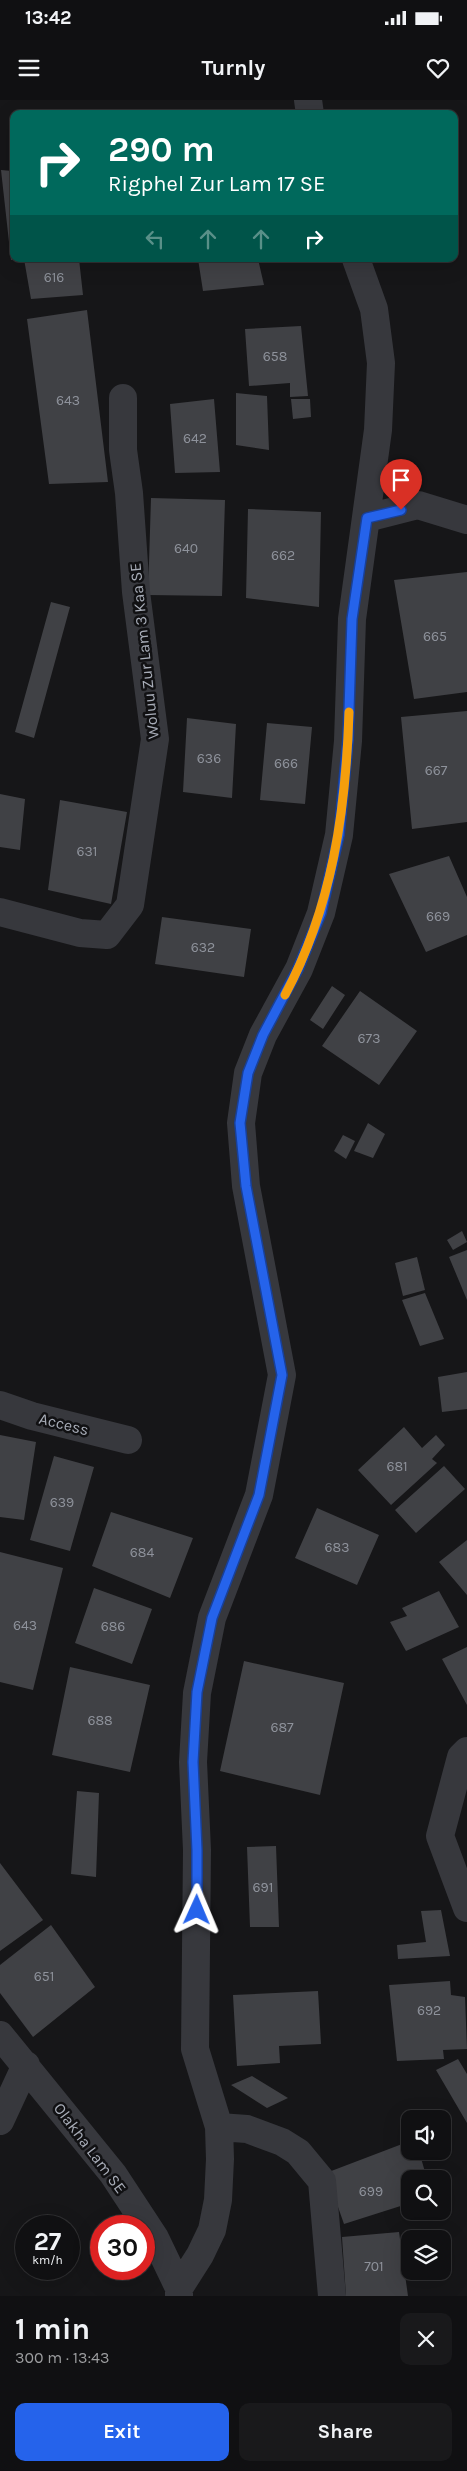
<!DOCTYPE html>
<html lang="en">
<head>
<meta charset="utf-8">
<style>
	:root { --surface:#101012; --page:#19191b; --text:#f1f3f6; --muted:#9c9d9f; --line:#303032; --accent:#2563eb }
	body { margin:0; font-family:Karla,sans-serif; background:var(--page); color:var(--text); height:100vh; display:flex; flex-direction:column; font-size:19px; white-space:nowrap }
	* { box-sizing:border-box; margin:0 }
	p { font-size:16px; color:var(--muted) }
	.icon { flex:none; width:28px; height:28px; fill:none; stroke:currentColor; stroke-width:2; stroke-linecap:round; stroke-linejoin:round }
	.map { position:relative; height:2196px; overflow:hidden }
	.details { display:flex; flex-direction:column; background:var(--surface); flex:1 }
	.details>* { flex:none }
	.top-card { position:absolute; left:10px; top:10px; width:448px; height:152px; border-radius:10px; box-shadow:0 5px 20px #0002,0 0 0 1px var(--line); background:#00695c; color:#fff; overflow:hidden }
	.controls { position:absolute; left:401px; top:2010px; display:grid; gap:10px }
	.controls a { display:grid; place-items:center; width:50px; height:50px; border-radius:10px; background:var(--surface); box-shadow:0 5px 20px #0002,0 0 0 1px var(--line); font-size:25px }
	.speed { position:absolute; left:15px; top:2115px; display:flex; gap:10px; font-size:25px; font-weight:700; text-align:center }
	.speed>* { display:grid; place-content:center; width:65px; height:65px; border-radius:50%; background:var(--surface); box-shadow:0 5px 20px #0002,0 0 0 1px var(--line); line-height:1 }
	.speed small { font-size:12px; font-weight:400 }
	.speed .limit { border:8px solid #d22; background:#fff; color:#111 }
	.pin { position:absolute; display:grid; place-items:center; width:42px; height:42px; color:#fff; margin:-51px -21px; border-radius:50% 50% 50% 0; rotate:-45deg; box-shadow:0 0 5px #0007 }
	.pin .icon { rotate:45deg }
	.me { position:absolute; width:55px; margin:-28px; rotate:1deg; stroke-linejoin:round; filter:drop-shadow(0 0 4px #0008) }
	.turn { display:flex; align-items:center; gap:18px; height:105px; padding:0 15px; font-size:22px }
	.turn .icon { width:65px; height:65px; stroke-width:2.5 }
	.turn b { display:block; font-size:35px; line-height:42px }
	.lanes { display:flex; align-items:center; height:48px; padding:0 15px; background:#0003; justify-content:center; gap:25px; direction:ltr }
	.lanes .off { opacity:.35 }
	.round { display:grid; place-items:center; flex:none; width:52px; height:52px; border-radius:10px; background:var(--page) }
	.head { display:flex; align-items:center; justify-content:space-between; height:85px; padding:0 15px }
	h1 { font-size:30px; font-weight:700; line-height:38px }
	.primary-button { display:flex; gap:10px; margin-top:auto; padding:10px 15px }
	.primary-button a { flex:1; height:58px; border-radius:10px; background:var(--accent); color:#fff; font-size:20px; font-weight:700; line-height:58px; text-align:center }
	.primary-button a+a { background:var(--page); color:var(--text) }
	.status { display:flex; justify-content:space-between; align-items:center; height:35px; padding:0 25px; background:var(--surface); direction:ltr }
	.status svg { height:14px; fill:currentColor }
	header { display:flex; justify-content:space-between; align-items:center; height:65px; padding:0 15px; background:var(--surface); font-size:22px; font-weight:700 }
	.map>svg:first-child { display:block }
	.building { fill:#404145 }
	.lines { fill:none; stroke-linecap:round; stroke-linejoin:round }
	.street { stroke:#37383d; stroke-width:28 }
	.route-casing { stroke:#184099; stroke-width:12 }
	.route { stroke:#2563eb; stroke-width:9 }
	.slow { stroke:#f59e0b; stroke-width:9 }
	.labels { text-anchor:middle; dominant-baseline:central; stroke-width:5; stroke-linejoin:round; paint-order:stroke }
	.number-label { font-size:14px; fill:#8e929b }
	.street-label { font-size:16px; fill:#a8adb8; stroke:#111113 }
</style>
</head>
<body>
<div class="status"><b>13:42</b><svg viewBox="0 0 49 12"><path d="M0 12V9h3v3zM5 12V6h3v6zM10 12V3h3v9zM15 12V0h3v12zM26 1h20v11H26zM47 4h2v5h-2z"/></svg></div>
<header><svg class="icon" aria-label="menu" viewBox="0 0 24 24"><path d="M4 6h16M4 12h16M4 18h16"/></svg>Turnly<svg class="icon" aria-label="heart" viewBox="0 0 24 24"><path d="M12 20l-8-8c-3-5 5-10 8-4 3-6 11-1 8 4z"/></svg></header>
<div class="map">
<svg width="467" height="2196" viewBox="0 0 467 2196">
	<rect width="100%" height="100%" fill="#161618"/>
	<path class="building" d="M14,38v121l-3,1 -10,-90 11,1 -3,-32z
		M24,159h55l4,36 -52,4z
		M198,159h60l6,26 -61,6z
		M87,210l21,172 -59,2 -22,-165z
		M301,226l7,70 -18,1v-14l-41,3 -4,-57z
		M236,293l31,3 2,54 -33,-5z
		M214,299l6,73 -45,1 -5,-69z
		M291,299h19l1,18 -18,2z
		M151,398l74,2 -3,96 -74,-1z
		M248,409l73,3 -2,95 -73,-9z
		M467,472v120l-53,7 -20,-119z
		M51,502l19,5 -36,131 -19,-6z
		M467,611v111l-55,7 -11,-112z
		M187,618l49,6 -4,74 -49,-6z
		M267,623l45,4 -7,77 -45,-4z
		M0,694l25,5 -5,51 -20,-3z
		M60,700l67,12 -16,92 -63,-14z
		M449,756l18,41v38l-41,17 -37,-78z
		M162,817l89,12 -7,48 -89,-13z
		M332,886l13,9 -22,34 -13,-9z
		M360,891l57,40 -38,54 -57,-39z
		M368,1023l17,11 -12,24 -19,-7z
		M343,1035l12,6 -9,18 -12,-8z
		M462,1131l5,11 -14,8 -6,-10z
		M467,1150v50l-18,-43z
		M417,1157l8,33 -22,6 -8,-33z
		M425,1193l19,46 -24,7 -18,-46z
		M467,1272v37l-25,3 -4,-35z
		M404,1327l18,21 14,-13 9,10 -13,14 5,4 -46,42 -33,-35z
		M0,1335l36,7 -12,78 -24,-3z
		M54,1356l40,11 -24,84 -40,-11z
		M444,1366l21,23 -49,44 -21,-23z
		M317,1408l62,27 -22,50 -62,-27z
		M111,1412l82,26 -23,60 -78,-32z
		M467,1440v55l-28,-33z
		M0,1452l63,16 -30,122 -33,-8z
		M94,1488l58,21 -20,55 -57,-21z
		M439,1491l20,36 -53,24 -16,-29 17,-6 -5,-8z
		M467,1547v58l-25,-46z
		M244,1561l100,22 -24,112 -100,-24z
		M70,1567l80,18 -20,87 -78,-17z
		M77,1691l22,2 -3,84 -25,-3z
		M276,1746l3,81h-29l-3,-80z
		M0,1763l43,57 -43,31z
		M441,1810l9,46 -52,3 -1,-14 29,-3 -5,-31z
		M51,1825l44,62 -62,50 -33,-44v-28z
		M450,1881l1,14 14,2 2,52 -24,1 1,9 -47,2 -8,-76z
		M318,1891l3,53 -42,2 1,17 -43,3 -4,-71z
		M458,1959l9,15v49l-31,-53z
		M252,1976l36,22 -21,10 -36,-23z
		M410,2041v10h9l8,28h-17v24l-66,21 -18,-51z
		M399,2132l9,64h-62l-4,-59z"/>
	<g class="lines">
		<path class="street" d="M308,0l2,14
			M367,418l51,-13 49,15
			M0,812l80,21 27,2 23,-30 25,-166 -19,-147 -7,-99 -6,-43v-52
			M0,1305l32,11 96,24
			M467,1651l-6,6 -21,79 27,72
			M0,1935l113,139 42,64 24,50v8
			M0,2021l26,-56
			M219,2027l28,2 35,13 16,10 24,29 10,115
			M179,2188l21,-33 12,-25 6,-30 2,-41 -1,-32 -24,-78 2,-199 -4,-88 4,-69 15,-75 47,-123 23,-120 -36,-189 -5,-63 7,-50 15,-38 36,-66 22,-56 18,-78 9,-94 4,-122 26,-189 3,-67 -7,-54 -18,-50"/>
	</g>
	<g class="lines">
		<g class="route-casing">
			<path id="route" d="M197,1810v-60l-4,-88 4,-70 15,-74 47,-123 23,-120 -36,-189 -6,-63 8,-50 15,-38 35,-66 23,-56 18,-78 9,-95 4,-121 15,-101 34,-8"/>
		</g>
		<use href="#route" class="route"/>
		<path class="slow" d="M285,895c47,-88 61,-184 64,-283"/>
	</g>
	<g class="labels">
		<g class="number-label">
			<text x="54" y="177">616</text>
			<text x="275" y="256">658</text>
			<text x="68" y="300">643</text>
			<text x="195" y="338">642</text>
			<text x="186" y="448">640</text>
			<text x="283" y="455">662</text>
			<text x="435" y="536">665</text>
			<text x="209" y="658">636</text>
			<text x="286" y="663">666</text>
			<text x="436" y="670">667</text>
			<text x="87" y="751">631</text>
			<text x="438" y="816">669</text>
			<text x="203" y="847">632</text>
			<text x="369" y="938">673</text>
			<text x="397" y="1366">681</text>
			<text x="62" y="1402">639</text>
			<text x="337" y="1447">683</text>
			<text x="142" y="1452">684</text>
			<text x="25" y="1525">643</text>
			<text x="113" y="1526">686</text>
			<text x="100" y="1620">688</text>
			<text x="282" y="1627">687</text>
			<text x="263" y="1787">691</text>
			<text x="44" y="1876">651</text>
			<text x="429" y="1910">692</text>
			<text x="371" y="2091">699</text>
			<text x="374" y="2166">701</text>
		</g>
		<g class="street-label">
			<text transform="translate(144 551) rotate(-96)">Woluu Zur Lam 3 Kaa SE</text>
			<text transform="translate(64 1324) rotate(14)">Access</text>
			<text transform="translate(90 2048) rotate(53)">Olakha Lam SE</text>
		</g>
	</g>
</svg>
<div class="controls">
<a><svg class="icon" aria-label="sound" viewBox="0 0 24 24"><path d="M4 9h4l5-4v14l-5-4H4zM17 9q2 3 0 6"/></svg></a>
<a><svg class="icon" aria-label="search" viewBox="0 0 24 24"><circle cx="10" cy="10" r="6"/><path d="M15 15l6 6"/></svg></a>
<a><svg class="icon" aria-label="layers" viewBox="0 0 24 24"><path d="M12 4l9 5-9 5-9-5zM3 14l9 5 9-5"/></svg></a>
</div>
<div class="speed"><div>27<small>km/h</small></div><div class="limit">30</div></div>
<div class="pin" style="left:401px;top:410px;background:#d93025"><svg class="icon" aria-label="arrive" viewBox="0 0 24 24"><path d="M6 21V4h12l-3 4 3 4H6"/></svg></div>
<svg class="me" style="left:197px;top:1810px" viewBox="-20 -20 40 40"><path d="M0-17L14 15 0 8-14 15z" fill="#2563eb" stroke="#fff" stroke-width="4"/></svg>
<div class="top-card">
<div class="turn"><svg class="icon" aria-label="right" viewBox="0 0 24 24"><path d="M7 20v-9h11M14 6l5 5-5 5"/></svg><div><b>290 m</b>Rigphel Zur Lam 17 SE</div></div>
<div class="lanes"><svg class="icon off" aria-label="left" viewBox="0 0 24 24"><path d="M17 20v-9H6M10 6l-5 5 5 5"/></svg><svg class="icon off" aria-label="ahead" viewBox="0 0 24 24"><path d="M12 20V5M6 11l6-6 6 6"/></svg><svg class="icon off" aria-label="ahead" viewBox="0 0 24 24"><path d="M12 20V5M6 11l6-6 6 6"/></svg><svg class="icon" aria-label="right" viewBox="0 0 24 24"><path d="M7 20v-9h11M14 6l5 5-5 5"/></svg></div>
</div>
</div>
<section class="details">
<div class="head"><div><h1>1 min</h1><p>300 m · 13:43</p></div><a class="round"><svg class="icon" aria-label="close" viewBox="0 0 24 24"><path d="M6 6l12 12M18 6L6 18"/></svg></a></div>
<div class="primary-button"><a>Exit</a><a>Share</a></div>
</section>
</body>
</html>
